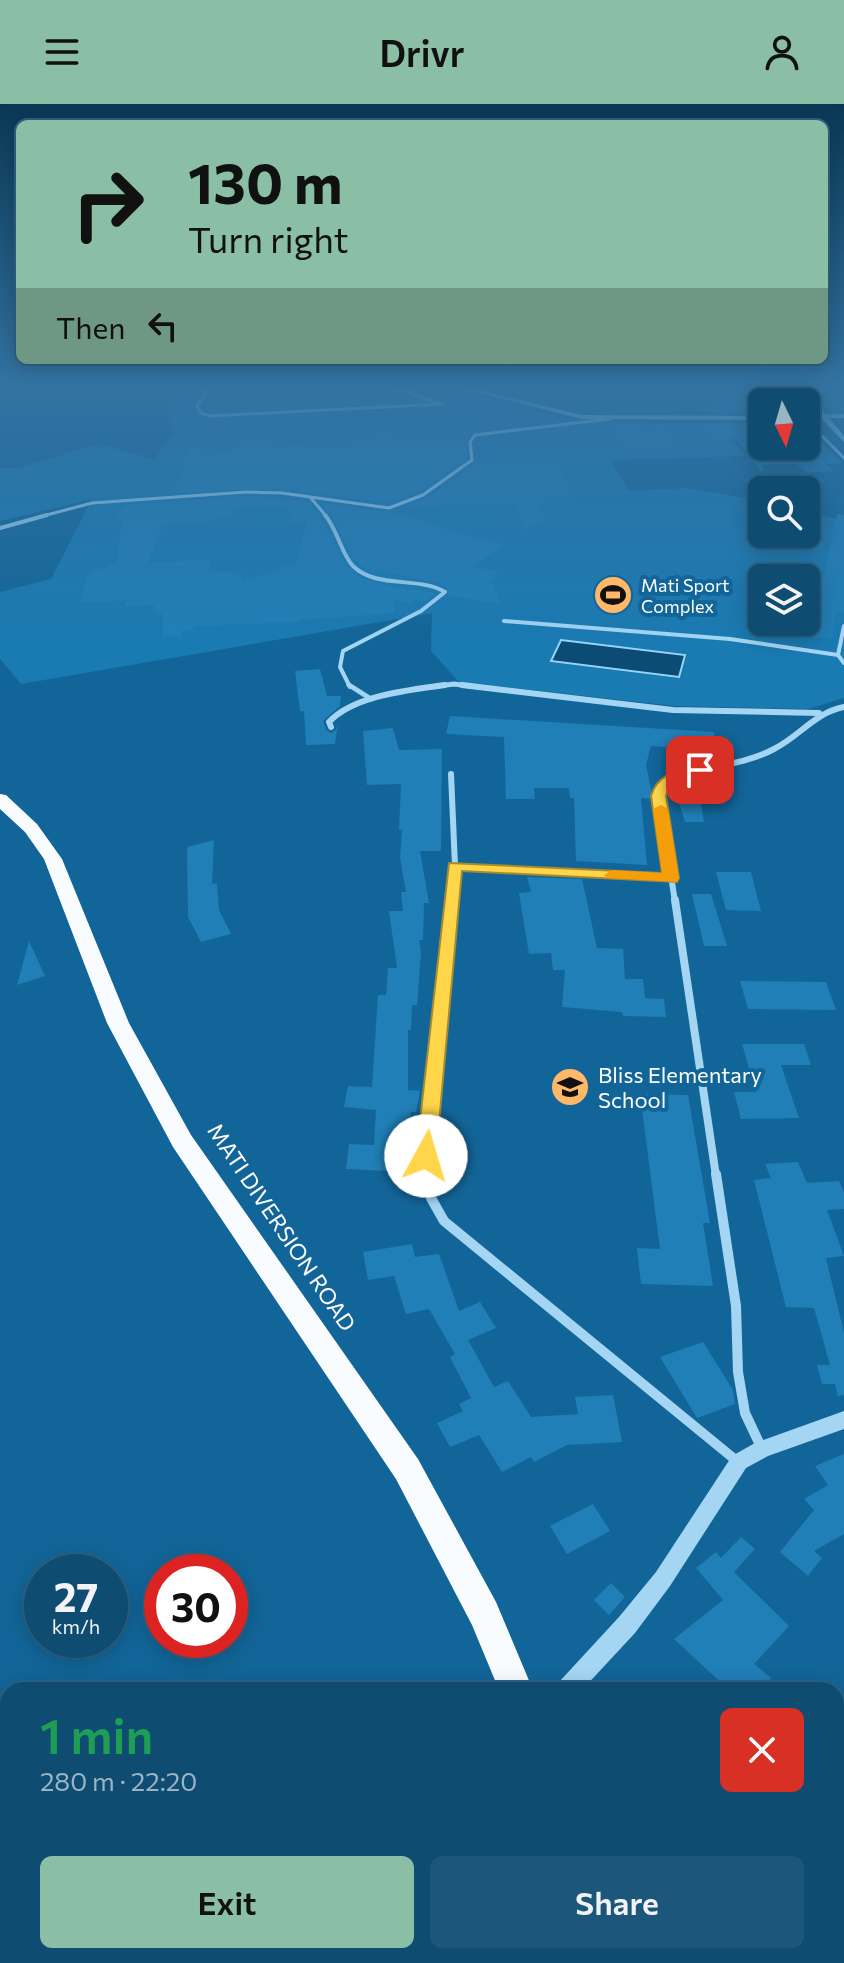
<!DOCTYPE html>
<html lang="en">
<head>
<meta charset="utf-8">
<style>
	:root { --surface:#0e4c72; --page:#1c567a; --text:#f1f3f6; --muted:#9bb4c4; --line:#2e6384; --accent:#8abfa5 }
	body { margin:0; font-family:Commissioner,sans-serif; background:var(--page); color:var(--text); height:100vh; display:flex; flex-direction:column; font-size:30px; white-space:nowrap }
	* { box-sizing:border-box; margin:0 }
	p { font-size:26px; color:var(--muted) }
	.icon { flex:none; width:44px; height:44px; fill:none; stroke:currentColor; stroke-width:2; stroke-linecap:round; stroke-linejoin:round }
	.map { position:relative; flex:1; overflow:hidden }
	.sheet { position:absolute; left:0px; top:1578px; width:844px; height:282px; display:flex; flex-direction:column; background:var(--surface); border-radius:24px 24px 0 0; box-shadow:0 4px 20px #0003,0 0 0 2px var(--line) }
	.sheet>* { flex:none }
	.banner { position:absolute; left:16px; top:16px; width:812px; height:244px; border-radius:12px; box-shadow:0 4px 20px #0003,0 0 0 2px var(--line); background:#8abfa5; color:#111; overflow:hidden }
	.needle { width:52px; rotate:175deg }
	.tools { position:absolute; left:748px; top:284px; display:grid; gap:16px }
	.tools a { display:grid; place-items:center; width:72px; height:72px; border-radius:12px; background:var(--surface); box-shadow:0 4px 20px #0003,0 0 0 2px var(--line); font-size:40px }
	.speed { position:absolute; left:24px; top:1450px; display:flex; gap:16px; font-size:40px; font-weight:700; text-align:center }
	.speed>* { display:grid; place-content:center; width:104px; height:104px; border-radius:50%; background:var(--surface); box-shadow:0 4px 20px #0003,0 0 0 2px var(--line); line-height:1 }
	.speed small { font-size:20px; font-weight:400 }
	.speed .limit { border:12px solid #d22; background:#fff; color:#111 }
	.pin { position:absolute; display:grid; place-items:center; width:68px; height:68px; color:#fff; margin:-34px; border-radius:16px; box-shadow:0 4px 12px #0006 }
	.me { position:absolute; width:88px; margin:-44px; rotate:6deg; stroke-linejoin:round; filter:drop-shadow(0 0 6px #0008) }
	.turn { display:flex; align-items:center; gap:28px; height:168px; padding:0 40px; font-size:36px }
	.turn .icon { width:104px; height:104px; stroke-width:2.5 }
	.turn b { display:block; font-size:56px; line-height:68px }
	.then { display:flex; align-items:center; height:76px; padding:0 40px; background:#0003; gap:16px; font-size:30px }
	.round { display:grid; place-items:center; flex:none; width:84px; height:84px; border-radius:12px; background:var(--page) }
	.overview { display:flex; align-items:center; justify-content:space-between; height:136px; padding:0 40px }
	h1 { font-size:48px; font-weight:600; line-height:60px; color:#1e9e55 }
	.button { display:flex; gap:16px; margin-top:auto; padding:16px 40px }
	.button a { flex:1; height:92px; border-radius:12px; background:var(--accent); color:#111; font-size:32px; font-weight:600; line-height:92px; text-align:center }
	.button a+a { background:var(--page); color:var(--text) }
	header { display:flex; justify-content:space-between; align-items:center; height:104px; padding:0 40px; background:var(--accent); color:#111; font-size:36px; font-weight:600 }
	.map>svg:first-child { display:block }
	.green { fill:#1a7ab2; fill-rule:evenodd }
	.water { fill:#0b4b74; stroke:#96d4f6; stroke-width:2 }
	.building { fill:#207fb7; fill-rule:evenodd }
	.lines { fill:none; stroke-linecap:round; stroke-linejoin:round }
	.service-far2 { stroke:#a4d6f3; stroke-width:3 }
	.service-far1 { stroke:#a4d6f3; stroke-width:4 }
	.service { stroke:#a4d6f3; stroke-width:5 }
	.minor-far4 { stroke:#a4d6f3; stroke-width:4 }
	.minor-far3 { stroke:#a4d6f3; stroke-width:5 }
	.minor-far2 { stroke:#a4d6f3; stroke-width:6 }
	.minor-far1 { stroke:#a4d6f3; stroke-width:8 }
	.minor { stroke:#a4d6f3; stroke-width:10 }
	.tertiary { fill:#a4d6f3; fill-rule:evenodd }
	.trunk { fill:#f8fcff; fill-rule:evenodd }
	.route { fill:#ffd54a; stroke:#a68a30; stroke-width:2 }
	.slow { fill:#f59e0b }
	.labels { text-anchor:middle; dominant-baseline:central; stroke-width:8; stroke-linejoin:round; paint-order:stroke }
	.far-poi-label { font-size:18px; fill:#fff; stroke:#126598; text-anchor:start }
	.poi-label { font-size:22px; fill:#fff; stroke:#126598; text-anchor:start }
	.street-label { font-size:22px; fill:#fff; stroke:#126598 }
</style>
</head>
<body>
<header><svg class="icon" aria-label="menu" viewBox="0 0 24 24"><path d="M4 6h16M4 12h16M4 18h16"/></svg>Drivr<svg class="icon" aria-label="person" viewBox="0 0 24 24"><circle cx="12" cy="8" r="4"/><path d="M4 21q1-7 8-7t8 7"/></svg></header>
<div class="map">
<svg width="844" height="1859" viewBox="0 0 844 1859">
	<rect width="100%" height="100%" fill="#126598"/>
	<path class="green" d="M181,279h248l128,33 62,6 99,1 28,33 -136,4 19,31 58,-3 75,13v33h44v-23l38,10v177l-36,11 -133,-3 -216,-24 -28,-31 1,-38 -411,71 -21,-25v-67l51,-13 41,-80 -92,22v-53h17l81,-24 57,15 18,-26 -6,-26zM762,474h44v44h-44z"/>
	<path class="water" d="M561,536l124,15 -6,22 -128,-16z"/>
	<path class="building" d="M844,280v27h-17l-11,-26z
		M762,287v22l-73,-1h15l-4,-4 16,-1 -14,-15z
		M698,319h64v23h44v-20l35,37 -16,1 8,7 -27,2 -9,-9 -35,1v7l-26,-33h-22z
		M611,320h24l3,4 25,-2 23,20 -19,2 2,4 -43,-4z
		M381,329l22,6 65,-1 -1,20 -46,33 -33,12 -106,-15 -108,5 20,-58 9,19 28,-1 5,-14h42v3l45,6 28,-4 -1,-3z
		M476,351l2,9h82l11,33h-29l3,7h-8l8,14 -19,12 -10,-27 -112,4 21,-8 50,-35z
		M246,392l62,5 17,23 20,40 14,13 25,8 51,8 -10,8 -12,-1 -4,3 -15,-3v13l-94,7 1,2 -108,4 1,4h-11l-1,6 -19,1v-23h-7l-2,-9 -30,1 3,-6 -47,3 10,-34h18l1,-6h8l5,-42h-7l10,-16zM290,403l-1,14h18l-10,41 -55,20v-9l-33,-2 1,-12 -62,4 15,-39 51,-3v-5h20l1,-8z
		M321,399l71,9 112,34 -32,21 27,4 -9,13h4l7,20 -53,-8v-8l-12,-6 -71,-13 -12,-11 -19,-39z
		M837,410l7,1v97l-7,-1 -5,28 -21,-3z
		M320,565l7,27h14l-1,10 -17,15 3,9 5,3 5,-3 2,-7 -3,21 -29,1 -2,-34h-4l-5,-40z
		M450,612l264,16 2,19 -65,-5 -5,19 7,34 -12,-1 6,67 -71,-4 -2,-63h-4l-1,-10h-35l1,11h-29l-2,-62 -58,-3z
		M393,624l6,22 43,-1 -1,102h-21l9,52h-5l-1,37h-4l2,12 -4,53h-5l-1,25h-3v60l12,1 -4,21h-5l-4,60 -61,-3 3,-25 25,1 2,-35 -32,-3 4,-21 24,1 6,-92h8l2,-27h9l-8,-57h14l-2,-19h5l-6,-34 2,-28h-3l2,-46 -34,1 -4,-54z
		M674,682l24,1 6,35h-19z
		M214,736l-2,44 5,-1 2,27 12,24 -30,8 -13,-25 -1,-70z
		M716,768h35l10,39 -35,-1z
		M527,773l55,2 15,69 26,1 2,30h18l2,19 19,1 2,18 -43,-1 -1,-4 -60,-5 3,-37h-12l-2,-17 -22,1 -10,-61 12,-1z
		M692,790h19l16,52h-23z
		M29,837l16,35 -28,9z
		M740,877l86,1 10,28 -88,-1z
		M742,940h62l7,21h-30l18,53 -58,1 -7,-27h22z
		M640,990l48,1 22,128h-7l10,63 -72,-2 -4,-36 23,1z
		M798,1058l9,21 32,-2 5,11v17l-17,1 17,46 -18,2 18,75v62l-6,1 -3,-12h-13l-5,-19h13l-16,-57 -28,-1 -32,-127 17,-2 -6,-14z
		M412,1140l3,13 24,-3 20,57 21,-9 16,26 -28,12 26,47 14,-6 23,36 47,-3 -3,-17 38,-2 9,47 -55,3 -33,17 -3,-5 -29,15 -23,-37 -29,12 -13,-24 26,-12 -4,-7 12,-6 -21,-41 5,-3 -26,-45 -23,5 -12,-38 -26,4 -5,-28z
		M703,1238l30,48 2,14 -38,14 -37,-61z
		M844,1350v80l-30,17 8,7 -14,18 -28,-24 34,-42 -10,-11 24,-14 -13,-19z
		M593,1400l17,27 -43,23 -17,-28z
		M741,1433l14,12 -21,23 55,54 -35,38 17,14 -8,12h-34l-55,-51 49,-39 -27,-32 20,-16 5,6z
		M611,1479l14,14 -16,18 -15,-15z"/>
	<g class="lines">
		<path class="service-far2" d="M212,279l-15,23 4,7 9,3 232,-12
			M380,279l62,21
			M806,316l38,38
			M310,393l17,20
			M39,413l53,-14 154,-11 36,1 107,15 34,-13 49,-35 -2,-18 5,-7 135,-16"/>
		<path class="service-far1" d="M325,411c13,16 17,40 28,51 23,23 65,10 92,26l-24,19 -78,40 -3,16 10,20
			M0,424l47,-13
			M504,517l226,18 108,16
			M844,522l-6,29 6,8"/>
		<path class="service" d="M349,581l22,14"/>
		<path class="minor-far4" d="M810,279l14,34"/>
		<path class="minor-far3" d="M431,583l23,-3 24,3"/>
		<path class="minor-far2" d="M462,581l211,25 146,3
			M331,623l-2,-5c25,-27 81,-32 116,-37
			M451,670l4,92 -4,36
			M455,762l216,12
			M675,798l-16,-106c3,-15 10,-18 23,-22 31,-8 64,-10 92,-25 26,-13 40,-36 70,-42"/>
		<path class="minor-far1" d="M675,796l41,276
			M428,1072l-2,-20 26,-256"/>
		<path class="minor" d="M428,1070l3,24 13,23 294,241
			M716,1070l20,132 2,66 7,41 17,36"/>
		<path class="tertiary" d="M439,279h10l133,32 180,1v4l-180,-1z
			M844,310v4h-15l15,18v6l-22,-23h-16v-4z
			M844,1307v18l-76,27 -22,12 -76,118 -35,47 -53,57h-26l3,-8 60,-65 37,-45 76,-116 23,-13z"/>
		<path class="trunk" d="M0,690l6,1 31,29 25,35 67,164 62,112 227,324 78,143 37,88h-34l-27,-65 -76,-146 -223,-332 -66,-124 -63,-164 -19,-27 -25,-23z
			M611,1852h40l3,7h-40z"/>
	</g>
	<linearGradient id="sky" x2="0" y2="1"><stop stop-color="#0a3854"/><stop offset="0.52" stop-color="#3373a2"/><stop offset="1" stop-color="#3373a2" stop-opacity="0"/></linearGradient>
	<rect width="844" height="539" fill="url(#sky)"/>
	<path class="route" d="M700,661l5,2v6c-17,4 -34,5 -39,23l13,82 -2,4 -215,-11 -26,285 -3,6h-14l-3,-6 33,-293 213,10 -11,-77c7,-24 28,-25 49,-31z"/>
	<path class="slow" d="M661,701l7,4 11,69 -2,4 -70,-4 -3,-3 8,-5 50,3 -9,-64z"/>
	<defs>
		<g id="stadium-disc" transform="scale(2)"><circle r="9.5" fill="#ffb867" stroke="#126598"/><path d="M0-5a6.5 5 0 1 0 0 10a6.5 5 0 1 0 0-10ZM-3.5-1.8h7v3.6h-7Z" fill="#111"/></g>
		<g id="school-disc" transform="scale(2)"><circle r="9.5" fill="#ffb867" stroke="#126598"/><path d="M0-5L7-2L0 1L-7-2ZM-4 1L0 2.5L4 1V4Q0 6-4 4Z" fill="#111"/></g>
	</defs>
	<g fill-rule="evenodd">
		<use href="#stadium-disc" x="613" y="491"/>
		<use href="#school-disc" x="570" y="983"/>
	</g>
	<g class="labels">
		<g class="far-poi-label">
			<text x="641" y="481">Mati Sport<tspan x="641" dy="21">Complex</tspan></text>
		</g>
		<g class="poi-label">
			<text x="598" y="970">Bliss Elementary<tspan x="598" dy="25">School</tspan></text>
		</g>
		<g class="street-label">
			<text transform="translate(282 1123) rotate(56)">MATI DIVERSION ROAD</text>
		</g>
	</g>
</svg>
<div class="tools">
<a><svg class="needle" viewBox="-14 -14 28 28"><path d="M0-13l5 13h-10z" fill="#e53935"/><path d="M0 13l5-13h-10z" fill="#9bb4c4"/></svg></a>
<a><svg class="icon" aria-label="search" viewBox="0 0 24 24"><circle cx="10" cy="10" r="6"/><path d="M15 15l6 6"/></svg></a>
<a><svg class="icon" aria-label="layers" viewBox="0 0 24 24"><path d="M12 4l9 5-9 5-9-5zM3 14l9 5 9-5"/></svg></a>
</div>
<div class="speed"><div>27<small>km/h</small></div><div class="limit">30</div></div>
<div class="pin" style="left:700px;top:666px;background:#d93025"><svg class="icon" aria-label="arrive" viewBox="0 0 24 24"><path d="M6 21V4h12l-3 4 3 4H6"/></svg></div>
<svg class="me" style="left:426px;top:1052px" viewBox="-20 -20 40 40"><circle r="19" fill="#fff"/><path d="M0-13L10 11 0 6-10 11z" fill="#ffd54a"/></svg>
<div class="banner">
<div class="turn"><svg class="icon" aria-label="right" viewBox="0 0 24 24"><path d="M7 20v-9h11M14 6l5 5-5 5"/></svg><div><b>130 m</b>Turn right</div></div>
<div class="then">Then<svg class="icon" aria-label="left" viewBox="0 0 24 24"><path d="M17 20v-9H6M10 6l-5 5 5 5"/></svg></div>
</div>
<section class="sheet">
<div class="overview"><div><h1>1 min</h1><p>280 m · 22:20</p></div><a class="round" style="background:#d93025;color:#fff"><svg class="icon" aria-label="close" viewBox="0 0 24 24"><path d="M6 6l12 12M18 6L6 18"/></svg></a></div>
<div class="button"><a>Exit</a><a>Share</a></div>
</section>
</div>
</body>
</html>
